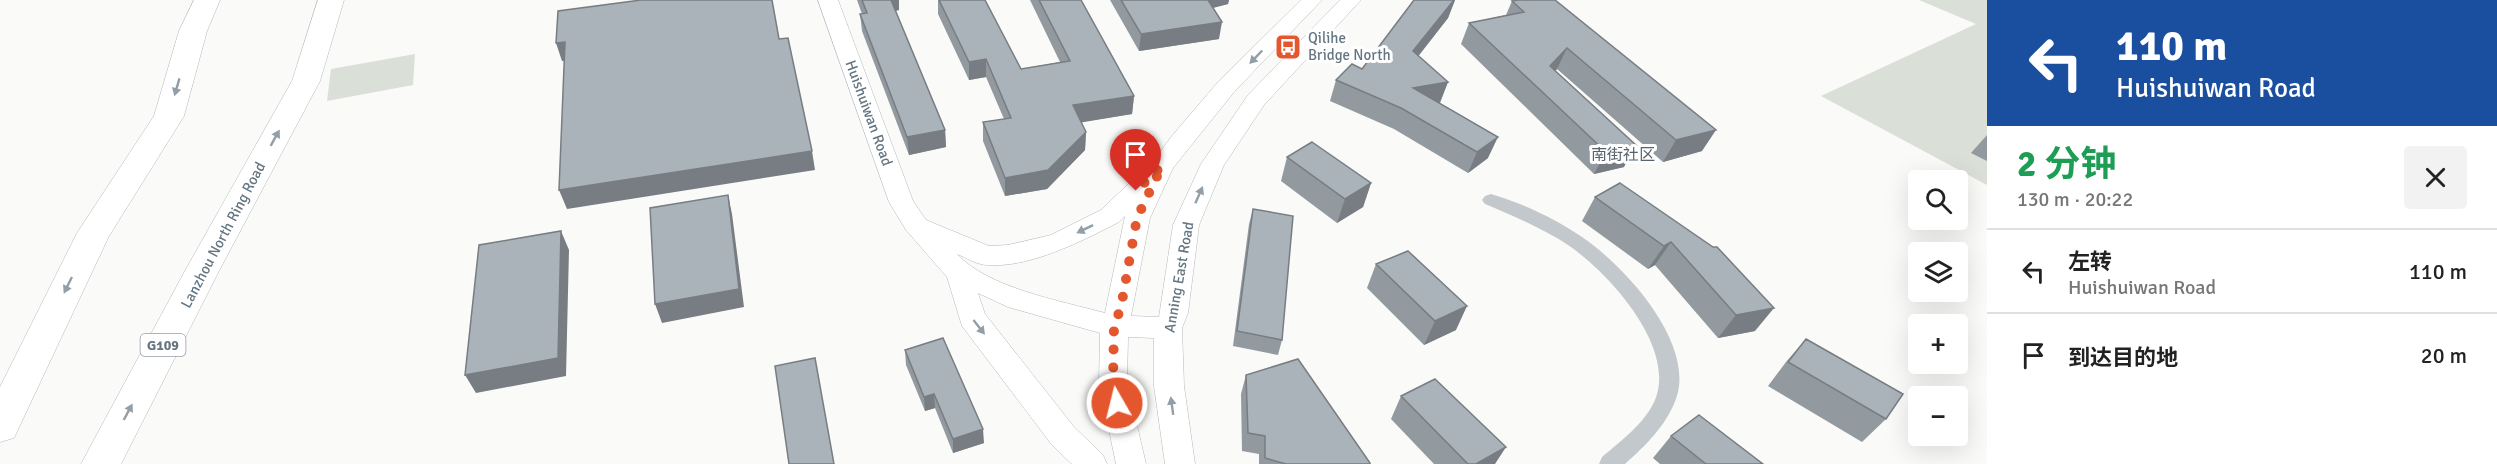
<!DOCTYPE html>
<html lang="zh">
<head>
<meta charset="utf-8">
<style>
	:root { --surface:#fff; --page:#f2f2f2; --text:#222; --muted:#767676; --line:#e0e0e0 }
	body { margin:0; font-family:Signika,"Noto Sans SC",sans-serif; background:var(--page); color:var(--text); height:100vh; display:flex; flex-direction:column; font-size:22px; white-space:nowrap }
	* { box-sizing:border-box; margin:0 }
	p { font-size:20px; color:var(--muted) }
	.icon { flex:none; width:33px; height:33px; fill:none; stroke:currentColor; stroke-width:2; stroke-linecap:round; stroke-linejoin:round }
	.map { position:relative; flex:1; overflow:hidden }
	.drawer { display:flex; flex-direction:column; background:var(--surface); width:510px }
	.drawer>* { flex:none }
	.top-card { background:#1a4fa0; color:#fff; overflow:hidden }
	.tools { position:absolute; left:1908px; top:170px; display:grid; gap:12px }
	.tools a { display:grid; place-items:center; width:60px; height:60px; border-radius:6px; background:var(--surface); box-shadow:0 6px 24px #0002; font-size:30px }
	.pin { position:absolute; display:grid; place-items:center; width:51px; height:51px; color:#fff; margin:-62px -26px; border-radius:50% 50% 50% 0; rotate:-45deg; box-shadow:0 0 6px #0007 }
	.pin .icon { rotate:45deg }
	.me { position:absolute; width:66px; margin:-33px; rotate:352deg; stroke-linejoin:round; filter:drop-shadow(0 0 4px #0008) }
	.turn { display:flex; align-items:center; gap:21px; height:126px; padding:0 30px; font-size:27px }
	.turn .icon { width:78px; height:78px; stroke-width:2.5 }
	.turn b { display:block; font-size:42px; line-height:51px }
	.round { display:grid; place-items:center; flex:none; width:63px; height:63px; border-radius:6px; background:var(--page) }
	.head { display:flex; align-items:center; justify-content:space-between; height:102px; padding:0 30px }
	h1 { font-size:36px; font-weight:700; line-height:45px; color:#1e9e55 }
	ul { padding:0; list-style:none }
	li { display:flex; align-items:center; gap:18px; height:84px; padding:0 30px; border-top:2px solid var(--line) }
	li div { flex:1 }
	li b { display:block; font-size:22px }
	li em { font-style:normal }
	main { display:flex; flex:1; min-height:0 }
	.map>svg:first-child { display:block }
	.green { fill:#dadfd7 }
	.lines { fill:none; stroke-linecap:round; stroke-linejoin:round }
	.secondary-casing { stroke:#b3babf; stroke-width:1 }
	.highway-casing { stroke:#b4b9bd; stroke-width:1 }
	.street { fill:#c3c8cc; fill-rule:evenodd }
	.secondary { fill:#fff; fill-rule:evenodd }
	.highway { fill:#fff; fill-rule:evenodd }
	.wall { fill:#929a9f }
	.shaded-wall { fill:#777d82 }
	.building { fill:#aab3b9; stroke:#777d82; stroke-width:1.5 }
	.oneway { fill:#939fa8 }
	.route { stroke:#e4572e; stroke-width:10; stroke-dasharray:0 18 }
	.labels { text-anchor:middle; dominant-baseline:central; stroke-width:6; stroke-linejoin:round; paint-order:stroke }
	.shield { fill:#fff; stroke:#939fa8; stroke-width:1.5 }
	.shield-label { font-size:14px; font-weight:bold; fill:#657683 }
	.poi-label { font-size:15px; fill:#657683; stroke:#fff; text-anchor:start }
	.street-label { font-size:15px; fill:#657683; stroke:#fff }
	.neighbourhood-label { font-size:16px; fill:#57646e; stroke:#fff }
</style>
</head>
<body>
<main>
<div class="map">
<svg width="1987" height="464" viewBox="0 0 1987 464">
	<rect width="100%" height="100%" fill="#fafaf8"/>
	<path class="green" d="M1919,0h68v185l-166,-89 155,-72z
		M415,54l-2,31 -86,16 4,-32z"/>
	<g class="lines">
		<g class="secondary-casing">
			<path id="secondary" d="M818,0h20l75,201 13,19 63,26 19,-1 43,-10 50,-25 41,-39 6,-2 23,-32 47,-55 83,-82h21l-88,92 -61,76 -23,50 -19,98 28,1 14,-92 28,-61 47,-69 92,-95h21l-97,105 -40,60 -25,60 -11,88 -6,15 2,58 11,78h-30l-11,-78v-48l-26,-1 -1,45 19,82h-30l-17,-82 1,-49 -92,-26 -30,-14 7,21 89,113 29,28 4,9h-35l-20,-19 -90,-119 -15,-49 -41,-47 -17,-28zM1125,216l-20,97c-44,-12 -117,-25 -148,-59 10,4 20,11 31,11 42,3 94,-24 131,-43z"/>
		</g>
		<g class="highway-casing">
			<path id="highway" d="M194,0h26l-13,31 -23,85 -75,120 -95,202 -14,4v-55l77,-154 77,-117 25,-85z
				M318,0h26l-24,81 -100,188 -99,195h-40l105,-195 106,-188z"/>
		</g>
		<path class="street" d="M1491,194c31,9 65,25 91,43 43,29 114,107 94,162 -10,27 -31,47 -51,65h-26l3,-7c19,-16 43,-34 53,-57 22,-53 -47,-128 -87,-155 -26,-17 -55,-29 -83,-41l-3,-4 3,-4z"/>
		<use href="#secondary" class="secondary"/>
		<use href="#highway" class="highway"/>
	</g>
	<path class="wall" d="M857,0h42v10l-4,1 50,119 1,17 -37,8 -47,-124 -2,-17h2z
		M938,0h47l36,69 39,-7 -30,-62h51l53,96 -2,18 -51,8 5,10 -1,18 -38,39 -42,7 -22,-55v-19l21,-3 -18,-42 -17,3 -31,-66z
		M1110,0h119l-1,4 -15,4 6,31 -80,12z
		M1414,0h41l-7,18 -30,38 30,26 -9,21 49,55 -20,15 -74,-44 -64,-28 6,-21 26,-11z
		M1512,1l190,150 -39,11 -106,-93 -2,2 69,96 -30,7 -133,-130 8,-21 37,-8z
		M1987,135v26l-16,-8z
		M1287,157l84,26 -8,24 -26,16 -56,-42z
		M1620,183l135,148 -37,7 -63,-73 -7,4 -66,-48 13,-24z
		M1253,209l29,131 -4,15 -45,-9 16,-122z
		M1376,264l80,66 -32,15 -57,-57z
		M1806,339l80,80 -24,23 -94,-56 18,-24z
		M905,350l79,93 -31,10 -18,-45 -10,3 -19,-46z
		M1246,375l124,89h-111v-10l-17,-3 -1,-57z
		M1401,396l94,68h-61l-43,-45z
		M1671,436l92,28h-103l-7,-6z"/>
	<path class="shaded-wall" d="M889,0h10v10l-9,2z
		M1202,0h27l-1,4 -28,7z
		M1454,0h1l-7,18 -42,54 7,-21z
		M1222,22l-3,17 -80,12 2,-17z
		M565,42l6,18 -9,1 -6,-18z
		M1567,48l-10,21 -17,19 10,-22z
		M986,59v18l-17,3v-18z
		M1448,82l-8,21 -34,6 7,-21z
		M1134,96l-2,18 -60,10 1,-19z
		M945,130l1,17 -37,8 -2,-18z
		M1716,130l-14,21 -39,11 13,-22z
		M1086,132l-1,18 -38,39 -42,7v-18z
		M1498,137l-10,21 -20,15 9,-21z
		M1636,145l-12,22 -30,7 12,-22z
		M812,151l3,19 -248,39 -8,-19z
		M1371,183l-8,24 -26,16 8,-24z
		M728,195l4,19 12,93 -82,16 -7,-19z
		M561,231l8,19 -3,126 -90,17 -11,-18z
		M1671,242l-16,23 -7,4 16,-23z
		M1467,306l-11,24 -32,15 11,-24z
		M1774,308l-19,23 -37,7 18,-23z
		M934,394l1,14 -10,3 -1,-14z
		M983,429l1,14 -31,10v-14z
		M1506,447l-11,17h-19z"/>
	<path class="building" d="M641,0h131l7,39 9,-1 24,113 -253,39 6,-148 -9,1 2,-32z
		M862,0h29l54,130 -38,7 -47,-123 7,-1z
		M939,0h46l36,69 49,-8 -31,-61h42l53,96 -61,9 13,27 -38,38 -43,8 -22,-56 28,-4 -25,-59 -17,3z
		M1121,0h87l14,22 -81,12z
		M1414,0h40l-41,51 35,31 -35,6 85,49 -21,15 -76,-44 -65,-28 16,-16 10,5z
		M1518,0h37l161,130 -40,10 -109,-92 -17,18 86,79 -30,7 -137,-129 55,-11 -12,-11z
		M1312,142l59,41 -26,16 -58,-42z
		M1620,183l93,64h4l57,61 -38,7 -65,-73 -7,4 -69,-49z
		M728,195l11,94 -84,15 -5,-96z
		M1253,209l40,7 -11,124 -45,-9z
		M561,231l-3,127 -93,17 14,-130z
		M1408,251l59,55 -32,15 -59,-57z
		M943,338l40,91 -30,10 -19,-45 -10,3 -19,-47z
		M1806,339l97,55 -17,25 -98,-57z
		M815,358l19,106h-45l-14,-98z
		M1298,359l72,104v1h-84l-21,-6v-22l-17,-3 -2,-58z
		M1435,379l71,68 -30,17h-8l-67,-68z
		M1699,415l64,49h-57l-35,-28z"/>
	<defs><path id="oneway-solid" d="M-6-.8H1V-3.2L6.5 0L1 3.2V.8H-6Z" transform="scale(1.5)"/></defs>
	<g class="oneway">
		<use href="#oneway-solid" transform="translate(1256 57) rotate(134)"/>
		<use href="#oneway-solid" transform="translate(177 87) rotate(106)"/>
		<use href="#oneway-solid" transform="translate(275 138) rotate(-61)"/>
		<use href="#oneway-solid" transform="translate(1199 195) rotate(-66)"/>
		<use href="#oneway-solid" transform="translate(1085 229) rotate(154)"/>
		<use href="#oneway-solid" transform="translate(68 285) rotate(116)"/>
		<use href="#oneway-solid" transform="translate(979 327) rotate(52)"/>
		<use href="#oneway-solid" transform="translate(1172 406) rotate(-98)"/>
		<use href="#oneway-solid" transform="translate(128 412) rotate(-62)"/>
	</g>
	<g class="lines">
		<path class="route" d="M1117,403l-4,-21 1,-56 7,-19 16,-89 25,-52 -26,25"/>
	</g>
	<defs>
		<g id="bus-square" transform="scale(1.35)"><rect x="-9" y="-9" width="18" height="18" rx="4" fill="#e4572e" stroke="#fff"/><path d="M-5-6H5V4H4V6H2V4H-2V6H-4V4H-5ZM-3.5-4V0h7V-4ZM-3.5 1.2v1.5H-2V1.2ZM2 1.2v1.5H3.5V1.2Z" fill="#fff"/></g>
	</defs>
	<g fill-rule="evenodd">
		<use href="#bus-square" x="1288" y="47"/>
	</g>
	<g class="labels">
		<rect class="shield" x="140.5" y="334" width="45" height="22" rx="4.5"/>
		<g class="shield-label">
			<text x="163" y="345">G109</text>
		</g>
		<g class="poi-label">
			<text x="1308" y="38">Qilihe<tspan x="1308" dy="17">Bridge North</tspan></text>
		</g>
		<g class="street-label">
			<text transform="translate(869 113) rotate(70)">Huishuiwan Road</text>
			<text transform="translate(223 235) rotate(-62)">Lanzhou North Ring Road</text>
			<text transform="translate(1179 277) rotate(-80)">Anning East Road</text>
		</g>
		<g class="neighbourhood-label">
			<text x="1623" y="155">南街社区</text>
		</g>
	</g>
</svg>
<div class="tools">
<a><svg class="icon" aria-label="search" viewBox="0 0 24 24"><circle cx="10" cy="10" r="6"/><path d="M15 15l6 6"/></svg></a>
<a><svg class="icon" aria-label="layers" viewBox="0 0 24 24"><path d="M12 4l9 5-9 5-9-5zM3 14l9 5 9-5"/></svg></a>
<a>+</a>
<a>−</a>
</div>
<div class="pin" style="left:1136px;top:191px;background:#d93025"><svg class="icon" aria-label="arrive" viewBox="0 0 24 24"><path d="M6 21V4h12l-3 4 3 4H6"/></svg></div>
<svg class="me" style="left:1117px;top:403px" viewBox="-20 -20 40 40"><circle r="17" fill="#e4572e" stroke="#fff" stroke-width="3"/><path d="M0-11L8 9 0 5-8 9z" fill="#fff"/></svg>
</div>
<section class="drawer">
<div class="top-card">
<div class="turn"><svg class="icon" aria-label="left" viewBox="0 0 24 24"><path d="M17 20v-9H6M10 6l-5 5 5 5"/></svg><div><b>110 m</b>Huishuiwan Road</div></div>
</div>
<div class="head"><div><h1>2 分钟</h1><p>130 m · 20:22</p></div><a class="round"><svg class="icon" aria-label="close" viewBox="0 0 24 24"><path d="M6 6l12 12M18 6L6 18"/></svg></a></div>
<ul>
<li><svg class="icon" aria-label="left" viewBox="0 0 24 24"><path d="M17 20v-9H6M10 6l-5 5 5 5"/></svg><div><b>左转</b><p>Huishuiwan Road</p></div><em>110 m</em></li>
<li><svg class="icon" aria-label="arrive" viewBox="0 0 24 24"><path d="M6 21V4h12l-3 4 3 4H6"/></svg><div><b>到达目的地</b></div><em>20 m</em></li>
</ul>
</section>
</main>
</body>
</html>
